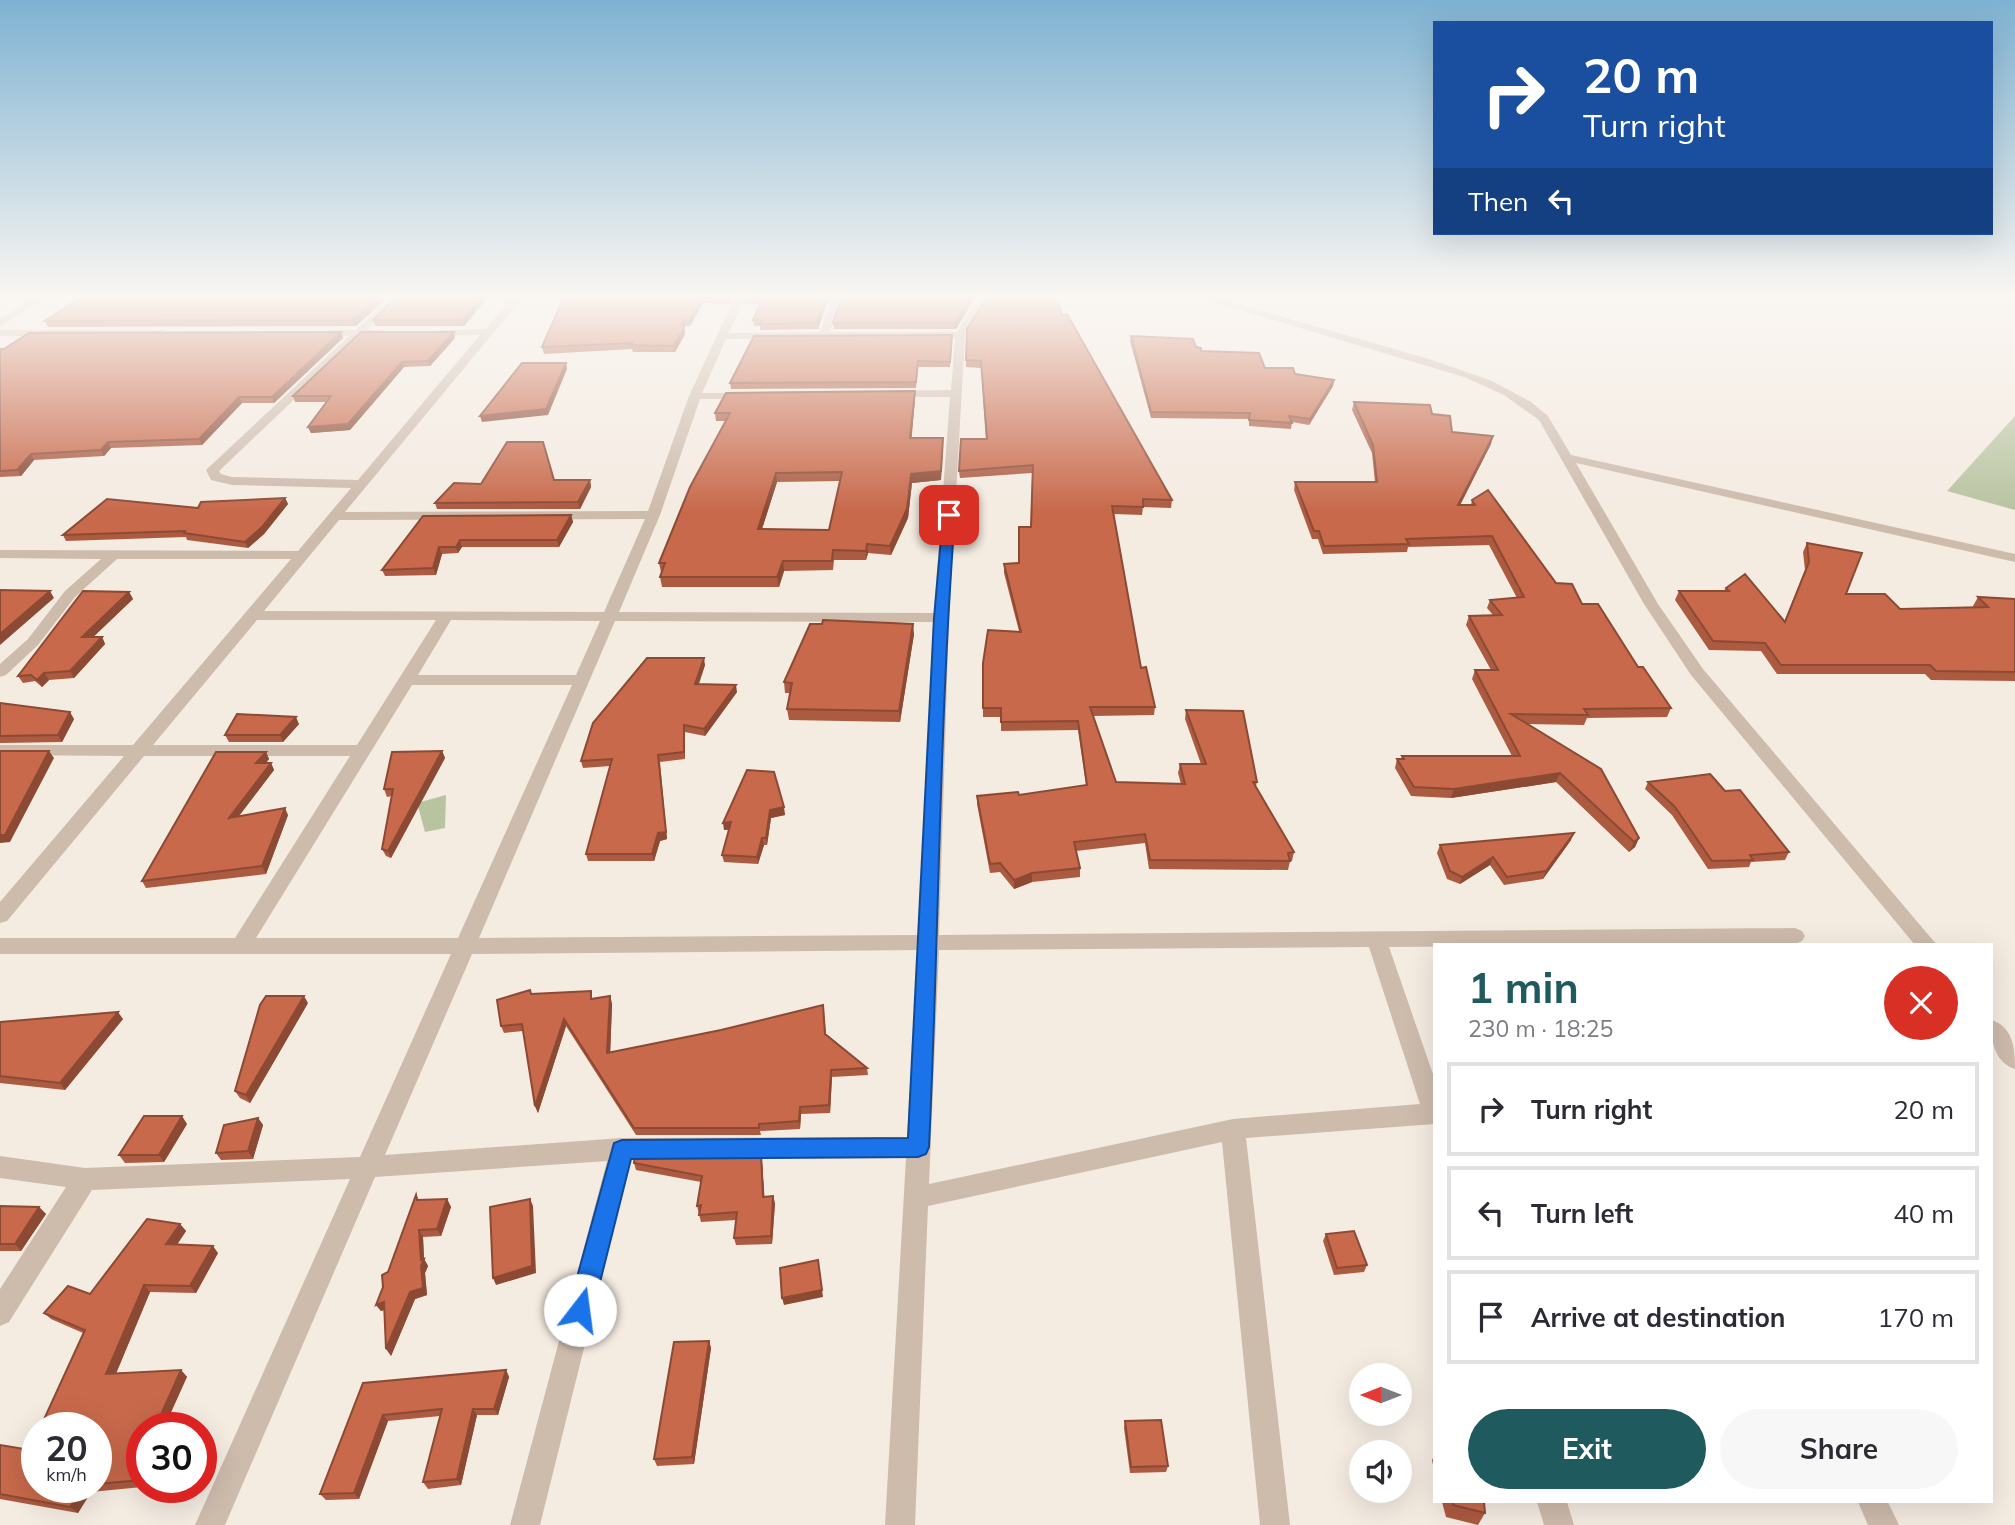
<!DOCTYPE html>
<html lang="en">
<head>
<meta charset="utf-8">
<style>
	:root { --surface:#fff; --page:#f7f7f7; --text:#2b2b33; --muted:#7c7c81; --line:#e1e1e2; --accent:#1f5a5e }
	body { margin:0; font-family:Mulish,sans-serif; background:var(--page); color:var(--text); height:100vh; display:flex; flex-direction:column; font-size:26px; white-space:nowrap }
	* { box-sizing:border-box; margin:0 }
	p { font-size:23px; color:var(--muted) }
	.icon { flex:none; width:38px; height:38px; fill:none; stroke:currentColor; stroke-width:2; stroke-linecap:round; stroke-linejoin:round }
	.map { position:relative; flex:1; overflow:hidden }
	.drawer { position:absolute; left:1433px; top:943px; width:560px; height:560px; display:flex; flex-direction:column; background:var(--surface); border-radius:0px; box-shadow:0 7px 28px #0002 }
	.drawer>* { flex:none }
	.top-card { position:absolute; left:1433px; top:21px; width:560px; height:214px; border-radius:0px; box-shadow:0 7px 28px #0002; background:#1a4fa0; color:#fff; overflow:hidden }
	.needle { width:46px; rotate:270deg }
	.buttons { position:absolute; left:1349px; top:1363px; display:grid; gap:14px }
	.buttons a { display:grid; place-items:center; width:63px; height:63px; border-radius:50%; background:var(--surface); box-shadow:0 7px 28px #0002; font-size:35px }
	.speed { position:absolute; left:21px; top:1412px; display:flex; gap:14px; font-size:35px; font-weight:700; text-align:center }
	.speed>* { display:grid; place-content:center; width:91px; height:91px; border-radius:50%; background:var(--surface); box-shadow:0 7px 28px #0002; line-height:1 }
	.speed small { font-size:18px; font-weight:400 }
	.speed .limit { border:10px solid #d22; background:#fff; color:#111 }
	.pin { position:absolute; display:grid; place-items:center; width:60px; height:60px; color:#fff; margin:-30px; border-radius:14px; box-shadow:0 4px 10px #0006 }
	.me { position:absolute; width:77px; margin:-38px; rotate:15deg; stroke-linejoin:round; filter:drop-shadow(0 0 5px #0008) }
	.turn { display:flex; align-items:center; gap:24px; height:147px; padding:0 35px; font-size:32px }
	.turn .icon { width:91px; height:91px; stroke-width:2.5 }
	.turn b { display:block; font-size:49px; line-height:60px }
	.then { display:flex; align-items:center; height:66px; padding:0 35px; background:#0003; gap:14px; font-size:26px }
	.round { display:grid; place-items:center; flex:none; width:74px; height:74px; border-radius:37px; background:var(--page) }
	.headline { display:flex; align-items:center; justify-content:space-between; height:119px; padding:0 35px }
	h1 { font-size:42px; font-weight:700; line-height:52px; color:var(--accent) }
	.cta { display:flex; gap:14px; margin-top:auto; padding:14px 35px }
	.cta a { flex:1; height:80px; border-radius:42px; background:var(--accent); color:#fff; font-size:28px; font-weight:700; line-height:80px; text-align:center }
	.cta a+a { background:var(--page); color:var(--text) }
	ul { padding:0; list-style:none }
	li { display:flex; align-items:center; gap:21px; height:94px; margin:0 14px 10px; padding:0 21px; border:4px solid var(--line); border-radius:0px }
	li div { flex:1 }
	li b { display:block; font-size:26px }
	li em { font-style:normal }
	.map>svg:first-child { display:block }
	.green { fill:#b8c4a0 }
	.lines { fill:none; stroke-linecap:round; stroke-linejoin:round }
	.minor { fill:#cdbbac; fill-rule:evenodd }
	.wall { fill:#ac5a40; fill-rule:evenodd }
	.shaded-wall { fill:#8c4a34 }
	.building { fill:#c8694b; stroke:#8c4a34; stroke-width:2; fill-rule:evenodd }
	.route { fill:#1a73e8; stroke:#114b97; stroke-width:2 }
</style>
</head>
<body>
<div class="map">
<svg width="2015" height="1525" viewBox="0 0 2015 1525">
	<rect width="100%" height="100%" fill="#f4ebe1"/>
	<path class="green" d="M2015,416v94l-68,-19z
		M446,795l-1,33 -20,4 -8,-29z"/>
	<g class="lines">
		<path class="minor" d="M35,297h12l-47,29v-7z
			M391,297h11l-34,33 21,1v4l-28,1 -142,135 2,3 11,3 126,3 122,-145 -50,1 -5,-3 1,-2 60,-2 26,-32h11l-178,215 303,-1 41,-115 46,-99h10l-16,36 91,-1 12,-35h10l-12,35h127l21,-35h10l-23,38 -16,283 -10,317 856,-7 7,3 3,5 -3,5 -7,3 -406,3 46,133v44l-189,14 44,387h-30l-38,-383 -294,64 -13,319h-30l21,-367 -275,1 -91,366h-30l97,-364 -232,16 -150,348h-30l155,-346 -258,11 -83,132 -9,4v-37l66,-102 -66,-9v-22l85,12 275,-11 91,-203h-451v-16h235l115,-182h-206l-137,165 -7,2v-21l124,-146 -124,-1v-10h133l158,-186h-174l-42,38 -37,48 -32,30 -6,2v-13l28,-25 37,-48 36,-32 -101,-1v-8l298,1 53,-63 -119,-3 -21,-5 -5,-10 143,-134h-31l-5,-3 1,-2 42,-1zM955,338l-4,52 -60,1 -6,3 6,3h59l-16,216 -315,-1 41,-97 40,-116h47l6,-3 -6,-3h-45l24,-54zM645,519l-41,93 -340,-1 75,-91zM257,620h179l-79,125h-204zM451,620l149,1 -24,54h-158zM615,621l318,1 -14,313 -440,3zM412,685h160l-114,253h-202zM1369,947l51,157 -187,15 -304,65 10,-234zM918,950l-11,187 -285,1 -237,17 87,-201z
			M1196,297h17l216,62 63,22 39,21 17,14 23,39 444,99v8l-439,-99 82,141 45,65 234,276h-22l-224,-270 -47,-71 -105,-184 -35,-25 -40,-18z
			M0,330h164l5,3 -5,3h-164z
			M1992,1020c22,8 23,30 23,49 -21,-7 -25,-30 -23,-49z
			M1537,1502h30l7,23h-30z
			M1858,1502h30l11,23h-31z"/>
	</g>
	<path class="wall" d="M125,297h263l-32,29 -308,1 -3,-6z
		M488,297l-24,29h-89l-2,-6z
		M564,297h169l-4,7 -26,-1 -13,23h-6l1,8 -10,18h-42l-1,-3 -88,5 -2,-7z
		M744,297h85l-11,32 -58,1v-4h-6l-1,-6 8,-16h-16z
		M842,297h131v4l-17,28h-122l-1,-6z
		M1062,315l110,185 -1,8 -28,-1 -1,8 -28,-1 27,154 14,39 -1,8 -61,1 23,66 65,2 -3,-11 2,-9h21l-16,-45 1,-9 71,72 -1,4 38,66 -2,9h-2l-2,9 -139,-1 -4,-26 -69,8 4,17v9l-48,5 -18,7 -14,-17 -10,1 -13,-69v-8l42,-1 67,-10 -8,-55 -77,1v-14h-18v-54l36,-32 -15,-58v-9l15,-1 12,-36 1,-54 -72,5 -1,-7 27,-32 -5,-71 -15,-1v-7z
		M341,332l2,6 -69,65h-32l-40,42 -91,3 -7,8 -70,4 -13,16 -21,1v-128z
		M952,335l-2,32h-32l-2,21 -185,1 -1,-6z
		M1131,336l65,11 5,4 64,17 69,12 -1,6 -24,39 -17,-3 -1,7 -42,-3v-7l-98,-1 -21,-77z
		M455,338l-25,28 -26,1 -54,63 -39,3 -3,-6 19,-25h-32l-2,-6z
		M915,391v8l-4,39h32l-2,42 -29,3 -4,35 -17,37 -23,-2 -2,7h-32l-1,10 -49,1 -5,16h-117l-2,-10 2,-5h-1l-2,-9 67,-142h-10l-1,-8zM840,481l-11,49 -67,-1 15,-47z
		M1354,402l78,12 20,18 39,12 -31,61h11l1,-5 84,83 26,21 56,63 33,41 -4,9 -80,1 -3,7 -58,-1 113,114 -4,9 -6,5 -73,-70 -105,16 -40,-2 -16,-28 2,-9h4l1,-3h110l-40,-77 3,-9h16l-25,-45 3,-9 24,-1 -6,-7 3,-8 27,-2 -28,-53 -81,2 -1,5 -84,2 -5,-15h-6l-18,-49 1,-8h80l-3,-29 -20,-43z
		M554,480h36l1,7 -11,22h-143l-2,-6 46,-19z
		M285,498l3,6 -24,30 -16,14 -61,-8 -1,-3 -120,4 -3,-6 135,-27z
		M571,515l2,7 -14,25h-97l-4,6 -16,1 -6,21 -51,1 -3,-6 41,-54z
		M1807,543l39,51 54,15 74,-1 -1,-2 5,-9 37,2v82l-84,-1 -6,-6h-148l-16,-23 -52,-1 -34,-50 4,-9h45l2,-3 58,34 21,-52 -2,-18z
		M129,592l4,7 -40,38h9l3,7 -31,34 -25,2 -7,7 -7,-6 -12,2 -5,-7z
		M914,634l-14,88 -111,-2 -2,-11 3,-16h-5l-1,-11z
		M705,665l-6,19 38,8 -32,44 -20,-4v27l-25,3 7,77 -7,2 -6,20h-66l-2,-7 24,-88 -27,2 -2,-7z
		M0,703l74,16 -12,23 -62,1z
		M299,724l-16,18h-54l-4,-7z
		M442,751l3,7 -54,100 -5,-2 -4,-7 10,-53 -5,1 -3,-8z
		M266,752l3,7 -3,4h5l3,7 -35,46 49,-1 -22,59 -120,14 -4,-7z
		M774,772l11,43 -14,3 -4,27h-3l-6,19 -34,-2 -2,-7 7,-25h-5z
		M1648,782l77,9 64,61 -4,8 -34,2 -2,5 -41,2 -36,-54 -27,-26z
		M1571,840l-28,39 -39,6 -14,-20 -30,19 -13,-5 -10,-26 3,-8z
		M532,994l61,5 17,-3 2,8 -2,48 214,-40 2,22 41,34 1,7 -36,2 -2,36 -29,1 -1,15 -40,2 1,4h-125l-70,-109 -28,87 -3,-7 -12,-75 -19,2 -3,-7z
		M308,1003l-58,100 -10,-5 -5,-7z
		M123,1019l-58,71 -65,-7v-61z
		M258,1118l5,7 -10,34 -32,1 -5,-7z
		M187,1124l-23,38 -39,1 -6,-8z
		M761,1154l1,7 2,36 11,6 -3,41 -36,1 -2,-7 2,-18 -35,2 -4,-16 4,-24 -65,-12 -2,-7z
		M416,1195l3,5 28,-1 4,8 -10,29 -18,1 1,22 4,7 -3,7 2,22 -12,4 -24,57 -7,-46 -3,1 -5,-6z
		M0,1206l39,1 7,7 -25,37h-21z
		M180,1224l6,7 -9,14 41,8 -22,40 -46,-1 -34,81 65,-3 6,7 -45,51v59l-51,5 -13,21 -78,-14v-54l37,43h59v-60l-13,-95 -32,-14 -7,-6 46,-19z
		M1326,1234l41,31 -3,7 -30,3 -11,-34z
		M709,1341l2,7 -17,116 -37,2 -3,-7z
		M506,1370l3,7 -11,38h-21l-16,70 -33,4 -5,-7 17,-66 -52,5 -29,78 -33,1 -6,-6 43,-111z
		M1125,1421l43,45 -2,6 -36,1 -6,-45z
		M1435,1454v20l-3,-14z
		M1442,1502h42l1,11 -7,12 -32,-8z"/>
	<path class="shaded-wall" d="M379,297h9l-32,29 -2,-6z
		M481,297h7l-24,29 -1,-6z
		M702,297l1,6 -13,23 -1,-6z
		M826,297h3l-11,32 -1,-6z
		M971,297h2v4l-17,28 -1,-6z
		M683,320l2,14 -10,18 -1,-6z
		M341,332l2,6 -69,65 -2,-6z
		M454,332l1,6 -25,28 -2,-5z
		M402,362l2,5 -54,63 -39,3 -3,-6z
		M566,363l1,6 -19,46 -66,7 -2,-6z
		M1334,380l-1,6 -24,39 1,-6z
		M915,391v8l-4,47 -1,-8z
		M239,397l3,6 -40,42 -3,-6z
		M1493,436l-2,8 -35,69 2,-8z
		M943,438l-2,42 -29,3 -4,35 -17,37 -1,-9 21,-72z
		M108,442l3,6 -7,8 -3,-6z
		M31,454l3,6 -13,16 -4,-6z
		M776,473l1,9 -18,56 -1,-9z
		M590,480l1,7 -11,22 -2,-7z
		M285,498l3,6 -24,30 -16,14 -3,-6z
		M571,515l2,7 -14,25 -2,-7z
		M460,540l2,7 -4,6 -2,-6z
		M867,544l1,9 -2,7v-9z
		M439,547l3,7 -6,21 -3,-7z
		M783,561l1,10 -5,16 -2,-10z
		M50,591l4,7 -54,47v-11z
		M129,592l4,7 -47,45 -4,-7z
		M913,624l1,10 -14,88 -1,-11z
		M102,637l3,7 -31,34 -4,-7z
		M704,658l1,7 -9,26 -1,-7z
		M44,673l5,7 -7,7 -5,-7z
		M736,685l1,7 -32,44 -1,-7z
		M70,712l4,7 -12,23 -4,-7z
		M296,717l3,7 -16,18 -3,-7z
		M684,725l1,7v27l-1,-7z
		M49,751l5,7 -44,84 -10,1v-8z
		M442,751l3,7 -54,100 -3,-7z
		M266,752l3,7 -10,11 -3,-7z
		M658,755l9,84 -7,2 -6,20 -2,-7z
		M271,763l3,7 -42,55 -3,-7z
		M1560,773l-4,9 -105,16 3,-9z
		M784,807l1,8 -14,3 -4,27 -1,-7 4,-28z
		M285,808l3,7 -22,59 -4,-8z
		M731,822l1,7 -8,1 -1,-7z
		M1574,833l-3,7 -28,39 3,-8z
		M762,838l2,7 -6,19 -1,-7z
		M1639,838l-4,9 -6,5 5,-10z
		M1493,857l-3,8 -30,19 2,-7z
		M1032,873v9l-18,7v-9z
		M304,996l4,7 -58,100 -4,-8z
		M610,996l2,8 -2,56 -3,-7z
		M118,1012l5,7 -58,71 -5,-7z
		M564,1019l2,7 -28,87 -3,-7z
		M831,1070l1,7 -2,36 -1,-8z
		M800,1107l1,7 -1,15 -1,-8z
		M182,1116l5,8 -23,38 -5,-7z
		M258,1118l5,7 -10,34 -5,-8z
		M761,1154l1,7 3,43 -2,-7z
		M773,1196l2,7 -3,41 -1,-8z
		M447,1199l4,8 -10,29 -4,-7z
		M530,1199l3,7 3,67 -40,12 -3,-7z
		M39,1207l7,7 -25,37 -6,-7z
		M180,1224l6,7 -14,20 -6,-7z
		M419,1230l4,7 1,22 4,7 -3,7 2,22 -12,4 -24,57 -5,-7 35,-89z
		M213,1246l5,7 -22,40 -6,-7z
		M818,1260l5,37 -39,8 -2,-7z
		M144,1285l6,7 -37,89 -7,-7z
		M384,1302l4,7 -7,2 -5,-6z
		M709,1341l2,7 -17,116 -2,-7z
		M181,1370l6,7 -23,51h-9z
		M506,1370l3,7 -11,38 -4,-6z
		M473,1409l4,6 -16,70 -4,-6z
		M383,1415l5,6 -29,78 -5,-6z
		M82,1488h3l6,4 -13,21 -8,-6z"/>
	<path class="building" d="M379,297l-25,23 -309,1 35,-23z
		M396,297h85l-18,23h-90z
		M564,297h138l-13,23h-6l1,8 -10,18 -43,-1 1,-2 -90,4z
		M760,297h66l-9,26 -57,1 2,-4h-9l10,-23z
		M842,297h129l-16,26h-122z
		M987,297h51l19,2 5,16 5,-1 105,186 -29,-1v8l-31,-1 29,162 5,-1 9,40h-65l26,75 69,2 -5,-20h26l-20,-54 57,1 14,71h-4l41,70 -6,1 2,8 -140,-1 -5,-26 -71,8 6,26 -48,5 -18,7 -14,-17 -10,1 -13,-68 41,-4 1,3 68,-10 -9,-64 -77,1v-14h-18v-45l5,-33 33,2 -17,-68 15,-1v-36h12l2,-62 -74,6 2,-32h26l-6,-78 -15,-1 1,-31z
		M341,332l-69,65h-33l-40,42 -91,3 -7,8 -70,4 -14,16 -17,1v-122h4l25,-16z
		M361,332h93l-26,29 -26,1 -54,62 -40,3 23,-31h-38z
		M952,335l-2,27 -32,-1 -2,21 -186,1 24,-47z
		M1131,336l62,3 3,8 5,1v3l58,2 6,15h28l2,6 39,6 -24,39 -21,-3 3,7 -43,-3 1,-7 -99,-1z
		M522,363h44l-20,46 -66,7z
		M915,391l-5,47h33l-2,33 -30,3 -4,35 -17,37 -23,-2 -1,7 -33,-1 -1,11h-49l-6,16h-117l5,-14h-6l31,-76 40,-74h-15l11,-20zM842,472l-13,58 -71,-1 18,-56z
		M1354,402l76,3 2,9 18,2 2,16 41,4 -35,69h17l-3,-5 16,-10 68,93 16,1 10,20h16l40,63h5l28,41 -87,1 4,6 -77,-1 90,55 38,69 -5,4 -74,-69 -106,16 -40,-2 -17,-28h7l-2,-3h118l-45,-86h23l-29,-54 33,-1 -12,-15 34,-3 -32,-61 -86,3 3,5 -85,2 -5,-15h-5l-19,-49h82l-4,-37z
		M507,442h36l11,38h36l-12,22 -143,1 19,-20 27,1z
		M285,498l-23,29 -17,15 -61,-9 1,-2 -122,4 44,-36 91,9 3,-6z
		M571,515l-14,25h-97l-4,7h-17l-6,21 -51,2 41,-54z
		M1807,543l55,10 -16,41h39l15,15 88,-2 -10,-10 37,2v73l-79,-1 -6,-6h-149l-16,-22 -52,-2 -34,-50h50l-3,-3 19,-14 40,48 24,-60z
		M0,590l50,1 -50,43z
		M83,591l46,1 -47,45h20l-32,34 -26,2 -7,7 -6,-5 -13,1z
		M823,620l90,4 -14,87 -112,-2 5,-26 -8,-1 26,-58h12z
		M647,658h57l-9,26 41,1 -32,44 -20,-4v27l-26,3 8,77 -8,1 -6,21h-66l26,-95 -31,2 12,-38z
		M0,703l70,9 -12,23 -58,1z
		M237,714l59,3 -16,18h-55z
		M0,751h49l-44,84h-5z
		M442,751l-54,100 -6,-2 11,-60h-9l8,-37z
		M216,752h50l-10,11h15l-42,55 56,-10 -23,58 -120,15z
		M747,770l27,2 10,35 -14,3 -4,28h-4l-5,19 -35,-2 9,-33 -8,1z
		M1710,774l15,17 15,-1 49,62 -39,3 3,5 -41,1 -37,-54 -27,-25z
		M1574,833l-28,38 -39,6 -14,-20 -31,20 -12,-6 -10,-26z
		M530,990l1,4 60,-3v8l19,-3 -3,57 114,-23 102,-25 2,29 42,34 -36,2 -2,35 -29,2 -1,14 -40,3v4h-125l-70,-109 -29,87 -13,-82 -21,2 -4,-26z
		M266,996h38l-58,99 -11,-4 25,-86z
		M118,1012l-58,71 -60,-7v-54z
		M144,1116h38l-23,39h-40z
		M258,1118l-10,33 -32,2 8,-28z
		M635,1154h126l2,43 10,-1 -2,40 -37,2 3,-26 -38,3 2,-10 -4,1 5,-30 -68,-13z
		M416,1195l1,5 30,-1 -10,30 -18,1 2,30 3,-1 -3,7 2,22 -13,4 -24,57 -2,-47 -8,3 7,-18 -1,-12 6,-3z
		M530,1199l2,67 -39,12 -3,-71z
		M0,1206l39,1 -24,37h-15z
		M147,1219l33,5 -14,20 47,2 -23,40 -46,-1 -38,89 75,-4 -26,58h-13v52l-46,4v-56h-56l45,-98 -41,-17 24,-27 22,8z
		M1354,1231l13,34 -30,3 -11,-34z
		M818,1260l4,30 -40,8 -2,-30z
		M709,1341l-17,116 -38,2 20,-117z
		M506,1370l-12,39h-21l-16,70 -34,3 19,-73 -59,6 -29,78 -34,1 43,-111z
		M1161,1420l7,46 -37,1 -6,-46z
		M37,1436v52h45l-12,19 -70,-13v-49l30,5z
		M1453,1502h31l1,11 -32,-8z"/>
	<linearGradient id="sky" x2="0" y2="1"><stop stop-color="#7eb2d2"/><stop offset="0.58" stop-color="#faf6f2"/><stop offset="1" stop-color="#faf6f2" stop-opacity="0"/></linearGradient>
	<rect width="2015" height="511" fill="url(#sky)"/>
	<path class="route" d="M949,511l6,4c-16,210 -16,422 -26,632l-3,7 -8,3 -287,2 -38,151 -4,9 -9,3 -8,-3 -4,-9 46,-167 8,-3 286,-2 26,-520 9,-103z"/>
</svg>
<div class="buttons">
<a><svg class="needle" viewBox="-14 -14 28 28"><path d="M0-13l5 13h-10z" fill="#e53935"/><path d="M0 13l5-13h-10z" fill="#7c7c81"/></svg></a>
<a><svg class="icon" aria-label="sound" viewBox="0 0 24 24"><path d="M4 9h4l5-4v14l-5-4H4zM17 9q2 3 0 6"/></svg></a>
</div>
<div class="speed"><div>20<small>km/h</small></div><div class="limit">30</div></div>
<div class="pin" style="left:949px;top:515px;background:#d93025"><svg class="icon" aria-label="arrive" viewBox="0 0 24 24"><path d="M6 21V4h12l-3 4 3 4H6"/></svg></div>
<svg class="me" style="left:580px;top:1310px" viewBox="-20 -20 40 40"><circle r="19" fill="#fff"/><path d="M0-13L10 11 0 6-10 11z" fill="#1a73e8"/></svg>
<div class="top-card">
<div class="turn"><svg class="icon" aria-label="right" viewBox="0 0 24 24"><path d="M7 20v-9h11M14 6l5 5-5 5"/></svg><div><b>20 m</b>Turn right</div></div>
<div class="then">Then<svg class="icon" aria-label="left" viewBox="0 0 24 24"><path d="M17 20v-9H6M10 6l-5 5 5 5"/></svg></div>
</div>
<section class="drawer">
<div class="headline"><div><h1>1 min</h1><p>230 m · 18:25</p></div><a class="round" style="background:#d93025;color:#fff"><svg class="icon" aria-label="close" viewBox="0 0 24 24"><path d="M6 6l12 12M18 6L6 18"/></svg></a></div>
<ul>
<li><svg class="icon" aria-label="right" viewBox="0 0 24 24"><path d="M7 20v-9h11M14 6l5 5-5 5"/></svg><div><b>Turn right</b></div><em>20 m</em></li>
<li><svg class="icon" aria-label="left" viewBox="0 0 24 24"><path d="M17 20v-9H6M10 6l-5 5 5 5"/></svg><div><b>Turn left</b></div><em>40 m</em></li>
<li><svg class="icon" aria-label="arrive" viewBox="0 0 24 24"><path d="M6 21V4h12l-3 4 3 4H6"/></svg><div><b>Arrive at destination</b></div><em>170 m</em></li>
</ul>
<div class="cta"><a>Exit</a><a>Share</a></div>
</section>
</div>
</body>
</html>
